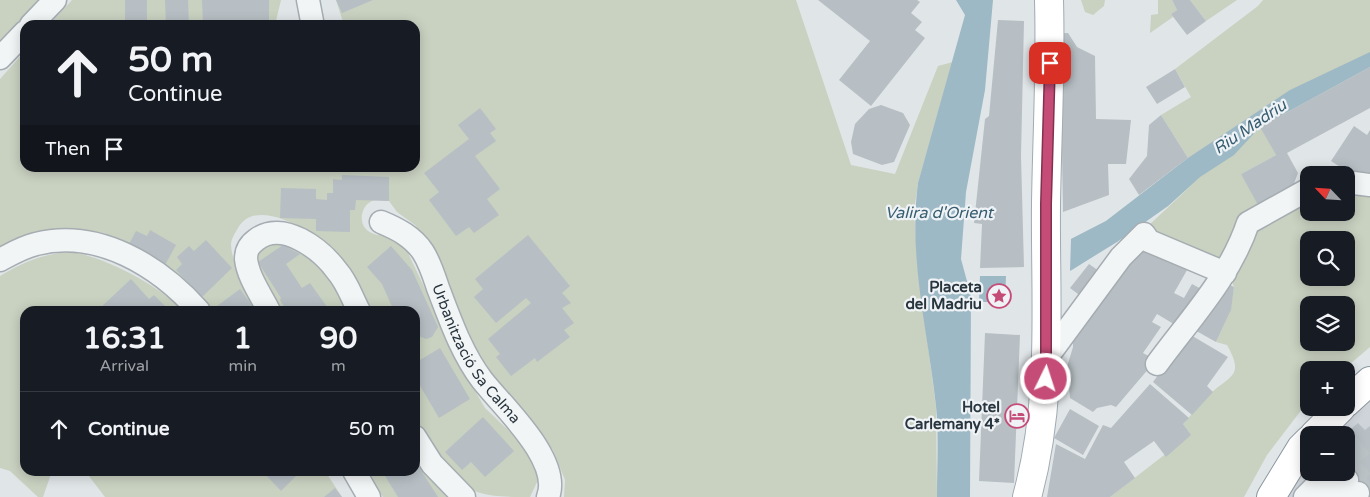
<!DOCTYPE html>
<html lang="en">
<head>
<meta charset="utf-8">
<style>
	:root { --surface:#171b24; --page:#242831; --text:#f1f3f6; --muted:#9ea1a6; --line:#363941 }
	body { margin:0; font-family:"Varela Round",sans-serif; background:var(--page); color:var(--text); height:100vh; display:flex; flex-direction:column; font-size:19px; white-space:nowrap }
	* { box-sizing:border-box; margin:0 }
	p { font-size:16px; color:var(--muted) }
	.icon { flex:none; width:28px; height:28px; fill:none; stroke:currentColor; stroke-width:2; stroke-linecap:round; stroke-linejoin:round }
	.map { position:relative; flex:1; overflow:hidden }
	.side { position:absolute; left:20px; top:306px; width:400px; height:170px; display:flex; flex-direction:column; background:var(--surface); border-radius:15px; box-shadow:0 2px 12px #0003 }
	.side>* { flex:none }
	.top-card { position:absolute; left:20px; top:20px; width:400px; height:152px; border-radius:15px; box-shadow:0 2px 12px #0003; background:#171b24; color:var(--text); overflow:hidden }
	.needle { width:32px; rotate:295deg }
	.tools { position:absolute; left:1300px; top:166px; display:grid; gap:10px }
	.tools a { display:grid; place-items:center; width:55px; height:55px; border-radius:10px; background:var(--surface); box-shadow:0 2px 12px #0003; font-size:25px }
	.pin { position:absolute; display:grid; place-items:center; width:42px; height:42px; color:#fff; margin:-21px; border-radius:10px; box-shadow:0 2px 8px #0006 }
	.me { position:absolute; width:55px; margin:-28px; rotate:4deg; stroke-linejoin:round; filter:drop-shadow(0 0 4px #0008) }
	.turn { display:flex; align-items:center; gap:18px; height:105px; padding:0 25px; font-size:22px }
	.turn .icon { width:65px; height:65px; stroke-width:2.5 }
	.turn b { display:block; font-size:35px; line-height:42px }
	.then { display:flex; align-items:center; height:48px; padding:0 25px; background:#0003; gap:10px; font-size:19px }
	.eta { display:flex; justify-content:space-evenly; align-items:center; height:85px; text-align:center }
	.eta b { font-size:30px; font-weight:700; line-height:35px }
	ul { padding:0; list-style:none }
	li { display:flex; align-items:center; gap:15px; height:75px; padding:0 25px; border-top:1px solid var(--line) }
	li div { flex:1 }
	li b { display:block; font-size:19px }
	li em { font-style:normal }
	.map>svg:first-child { display:block }
	.built { fill:#ced4da }
	.green { fill:#c9d1c1; fill-rule:evenodd }
	.water { fill:#9db9c6 }
	.building { fill:#b7bfc4 }
	.lines { fill:none; stroke-linecap:round; stroke-linejoin:round }
	.minor-tunnel { stroke:#bbc2c6; stroke-width:22; stroke-dasharray:22 11; stroke-linecap:butt }
	.minor-casing { stroke:#a5adb2; stroke-width:25 }
	.major-casing { stroke:#a0abb3; stroke-width:30 }
	.highway-casing { stroke:#88959e; stroke-width:30 }
	.minor { stroke:#f2f5f6; stroke-width:22 }
	.major { stroke:#fff; stroke-width:28 }
	.highway { stroke:#fff; stroke-width:28 }
	.route-casing { stroke:#81314e; stroke-width:12 }
	.route { stroke:#c64c78; stroke-width:9 }
	.labels { text-anchor:middle; dominant-baseline:central; stroke-width:4.5; stroke-linejoin:round; paint-order:stroke }
	.poi-label { font-size:15px; font-weight:bold; fill:#29353e; stroke:#eff3f6; text-anchor:end }
	.street-label { font-size:15px; fill:#29353e; stroke:#eff3f6 }
	.water-label { font-size:16px; font-style:italic; fill:#365c70; stroke:#eff3f6 }
</style>
</head>
<body>
<div class="map">
<svg width="1370" height="497" viewBox="0 0 1370 497">
	<rect width="100%" height="100%" fill="#e0e5e8"/>
	<path class="built" d="M1370,397v100h-85l24,-37v12h37v-37h-16z"/>
	<path class="green" d="M0,0h39l-39,41z
		M72,0h209l-6,25h-226z
		M336,0h460l55,165 44,9 43,-108 15,-4 -35,121 -4,28 4,59 18,137 1,90h-373l1,-17 -12,-30 -67,-82 -17,-34 -40,-91 -14,-18 -18,-13 -8,-11c-5,0 -12,-2 -17,0 -10,4 -14,20 -6,28 2,3 8,5 11,6l8,-3 14,9 9,12 60,126 17,29 37,35 13,20 3,17 -8,17c-17,0 -38,0 -53,-5 -25,-11 -59,-58 -62,-85 -3,-31 0,-64 0,-96h-42c-10,-18 -19,-40 -34,-55 -18,-19 -81,-63 -101,-28 -3,5 -7,11 -7,17 1,22 19,47 29,66h-48l-47,-46 -61,-32 -27,-3 -77,18v-169l25,-28v117h390v-143h-71z
		M1081,0h24l-1,6 -11,9 -8,-3z
		M1158,0h14l5,10 -6,4 2,3 -23,16 1,-18 7,-1z
		M1190,0h47l-31,21z
		M1263,0h107v67l-109,60 15,28 -35,19 68,19v19h37v-25l24,9v151l-27,23h-34v30l-42,55 -23,42h-134l80,-62 -7,-11c9,-10 19,-22 29,-32 20,-17 32,-17 15,-47l-11,-3 14,-30 4,-25 -8,-19 -65,-28 -14,-13 48,-45 -27,24 -96,64 -1,-31 35,-18 82,-63 -27,-43 30,-18 -16,-28 83,-63zM1309,240h37v38h-37zM1309,305h37v37h-37z
		M275,242c35,10 58,37 72,69h-64c-6,-12 -29,-46 -24,-57 3,-7 10,-9 16,-12z
		M73,252c36,7 85,33 110,59h-158v160h27l-9,26h-5l-28,-26 -10,-3v-192c25,-15 45,-23 73,-24z
		M415,454l34,43h-66l-15,-26h47z
		M85,471h240l17,26h-237z"/>
	<path class="water" d="M956,0h37l-8,90 -19,102 -5,67 10,37 -1,201h-33c0,-30 2,-61 -1,-91 -8,-74 -28,-149 -18,-223l47,-168z
		M1370,52v15l-110,60 -26,28 -34,22 -32,29 -51,36 -47,29 1,-32 35,-18 82,-63 102,-68z
		M980,276h26l-1,26h-26z"/>
	<path class="building" d="M125,0h22v25h-22z
		M165,0h23l1,25h-23z
		M202,0h67v25h-66z
		M336,0h37l-31,13z
		M818,0h99l3,2 -9,11 11,9 -7,8 10,8 -54,68 -32,-26 31,-39z
		M1172,0h18l16,21 -19,14 -16,-21 6,-4z
		M998,20l26,1 -3,135 3,111 -44,1 2,-44 -8,-1 11,-104 4,-3z
		M1060,33h8l9,14 18,9 1,63 35,1 -5,44h-18l1,31 -46,17z
		M1370,67v41l-83,45 11,20 -5,13 -35,19 -17,-31 35,-19 -16,-28z
		M1175,69l10,18 -28,17 -11,-17z
		M881,105l22,8 7,12 -16,37 -12,3 -29,-11 -2,-12 4,-18 14,-15z
		M480,108l16,21 -6,4 6,8 -21,15 25,33 -13,10 12,16 -25,18 -5,-6 -13,9 -27,-36 10,-8 -15,-19 45,-34 -11,-14z
		M1161,115l27,43 -49,37 -10,-16 18,-23 2,-31z
		M1354,126l13,9 3,-5v49l-13,-7 -3,4 -23,-15z
		M342,175l47,2v24l-33,-1 -1,10h-5v22l-34,-1v-12l-36,-1 1,-30 35,1v10l11,1v-7h6v-14l9,1z
		M150,230l26,15 -11,20 -36,-21 7,-13 11,5z
		M528,235l42,51 -8,7 9,10 -9,5 12,15 -10,7 6,7 -33,25 -2,-4 -24,18 -15,-19 4,-3 -12,-15 43,-36 -5,-5 -30,25 -22,-26 9,-8 -8,-10z
		M206,240l26,28 -30,29 -26,-27 6,-6 -5,-7 12,-11 5,5z
		M283,245l17,9 -14,10 16,24 8,-5 20,28h-43l-7,-11 1,-2 -23,-36z
		M391,246l21,24 26,57 -6,10 -6,2 -10,-4 -1,-24h-21l-12,-27 -15,-17z
		M1141,246l50,17 -17,30 10,5 8,-14 15,8 9,-14 18,9 -3,23 -15,32 -25,-14 -9,1 -25,-15 -5,8 9,5 -18,26 13,7 -40,47 -5,-2 -14,3 -4,4 -23,-14 -3,-31 6,-20v-13z
		M1089,264l17,12 -20,24 -16,-12z
		M131,279l18,20 5,-4 16,16h-69l-2,-2z
		M240,289l16,22h-35l-4,-5z
		M985,333l35,2 -6,148 -35,-2z
		M1189,334l39,23 -21,29 6,6 -21,23 -39,-33z
		M440,348l30,51 -31,19 -24,-41v-14z
		M1150,384l39,34 -6,6 8,11 -25,22 -12,-16 -30,21 11,16 -25,19h-63l9,-53 29,15 18,-34 8,3z
		M1070,409l29,17 -16,29 -29,-17z
		M483,417l31,34 -29,26 -14,-15 -9,8 -17,-18z
		M1358,423l7,7 5,-4v71h-9l-15,-25v-37h-2z
		M415,461l23,36h-40l-16,-26h33z
		M262,471h39l-20,20z
		M335,488l7,9h-18l5,-4z"/>
	<g class="lines">
		<path class="minor-tunnel" d="M1346,459l24,-20
			M1347,480l23,-20
			M1358,493l12,-11"/>
		<g class="minor-casing">
			<g id="minor">
				<path d="M308,0l4,21"/>
				<path d="M31,25l24,-25"/>
				<path d="M0,58l25,-26"/>
				<path d="M1346,182l24,3"/>
				<path id="s1" d="M381,222c17,7 32,15 42,30 7,11 11,24 15,36 12,31 23,64 44,92 21,27 80,80 66,117"/>
				<path d="M0,260c11,-6 23,-13 36,-16 62,-16 123,22 163,67"/>
				<path d="M269,311c-8,-16 -21,-34 -23,-52 0,-9 3,-14 10,-19 26,-21 65,9 81,31 10,11 15,27 22,40"/>
				<path d="M1048,356l73,-99 23,-23 5,7 76,32"/>
				<path d="M1157,364c33,-45 73,-87 91,-141l61,-34"/>
				<path d="M415,437l17,27 32,33"/>
				<path d="M354,471l15,26"/>
				<path d="M1305,497l25,-25"/>
				<path d="M1324,497l23,-17"/>
				<path d="M1350,497l8,-4"/>
			</g>
		</g>
		<g class="major-casing">
			<path id="major" d="M1027,497c27,-99 18,-193 19,-293 1,-68 5,-136 3,-204"/>
		</g>
		<g class="highway-casing">
			<path id="highway" d="M1346,403l24,-22
				M1314,435l27,-27
				M1271,497l30,-49 8,-8"/>
		</g>
		<use href="#minor" class="minor"/>
		<use href="#major" class="major"/>
		<use href="#highway" class="highway"/>
	</g>
	<g class="lines">
		<g class="route-casing">
			<path id="route" d="M1046,379v-175l4,-141"/>
		</g>
		<use href="#route" class="route"/>
	</g>
	<defs>
		<g id="sight-ring" transform="scale(1.25)"><circle r="9.5" fill="#eff3f6" stroke="#c64c78" stroke-width="1.5"/><path d="M0-6L1.8-2.2L6-1.7L2.9 1.2L3.7 5.4L0 3.3L-3.7 5.4L-2.9 1.2L-6-1.7L-1.8-2.2Z" fill="#c64c78"/></g>
		<g id="hotel-ring" transform="scale(1.25)"><circle r="9.5" fill="#eff3f6" stroke="#c64c78" stroke-width="1.5"/><path d="M-6-4.5h1.5V1H6V5H4.5V3h-9V5H-6ZM-4 0a1.8 1.8 0 1 1 3.6 0ZM.5 0V-2.5h3Q6-2.5 6 0Z" fill="#c64c78"/></g>
	</defs>
	<g fill-rule="evenodd">
		<use href="#sight-ring" x="999" y="296"/>
		<use href="#hotel-ring" x="1017" y="416"/>
	</g>
	<g class="labels">
		<g class="poi-label">
			<text x="982" y="287">Placeta<tspan x="982" dy="17">del Madriu</tspan></text>
			<text x="1000" y="407">Hotel<tspan x="1000" dy="17">Carlemany 4*</tspan></text>
		</g>
		<g class="street-label">
			<text stroke="none"><textPath href="#s1" startOffset="168">Urbanització Sa Calma</textPath></text>
		</g>
		<g class="water-label">
			<text transform="translate(1250 127) rotate(-34)">Riu Madriu</text>
			<text x="939" y="213">Valira d'Orient</text>
		</g>
	</g>
</svg>
<div class="tools">
<a><svg class="needle" viewBox="-14 -14 28 28"><path d="M0-13l5 13h-10z" fill="#e53935"/><path d="M0 13l5-13h-10z" fill="#9ea1a6"/></svg></a>
<a><svg class="icon" aria-label="search" viewBox="0 0 24 24"><circle cx="10" cy="10" r="6"/><path d="M15 15l6 6"/></svg></a>
<a><svg class="icon" aria-label="layers" viewBox="0 0 24 24"><path d="M12 4l9 5-9 5-9-5zM3 14l9 5 9-5"/></svg></a>
<a>+</a>
<a>−</a>
</div>
<div class="pin" style="left:1050px;top:63px;background:#d93025"><svg class="icon" aria-label="arrive" viewBox="0 0 24 24"><path d="M6 21V4h12l-3 4 3 4H6"/></svg></div>
<svg class="me" style="left:1046px;top:379px" viewBox="-20 -20 40 40"><circle r="17" fill="#c64c78" stroke="#fff" stroke-width="3"/><path d="M0-11L8 9 0 5-8 9z" fill="#fff"/></svg>
<div class="top-card">
<div class="turn"><svg class="icon" aria-label="ahead" viewBox="0 0 24 24"><path d="M12 20V5M6 11l6-6 6 6"/></svg><div><b>50 m</b>Continue</div></div>
<div class="then">Then<svg class="icon" aria-label="arrive" viewBox="0 0 24 24"><path d="M6 21V4h12l-3 4 3 4H6"/></svg></div>
</div>
<section class="side">
<div class="eta">
<div><b>16:31</b><p>Arrival</p></div>
<div><b>1</b><p>min</p></div>
<div><b>90</b><p>m</p></div>
</div>
<ul>
<li><svg class="icon" aria-label="ahead" viewBox="0 0 24 24"><path d="M12 20V5M6 11l6-6 6 6"/></svg><div><b>Continue</b></div><em>50 m</em></li>
</ul>
</section>
</div>
</body>
</html>
